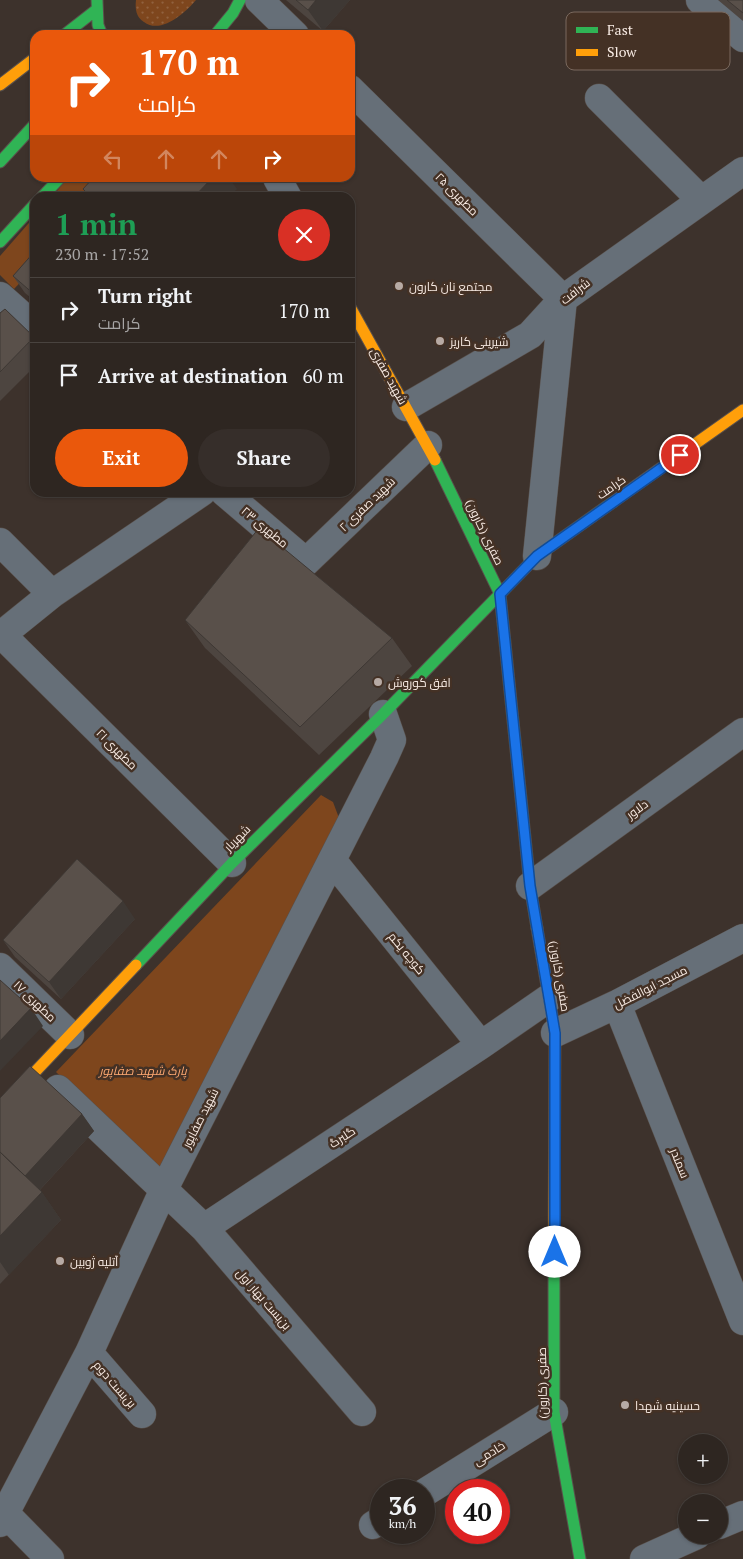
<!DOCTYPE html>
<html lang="en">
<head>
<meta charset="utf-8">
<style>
	:root { --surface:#2e2621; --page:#362e2a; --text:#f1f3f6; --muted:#a7a5a5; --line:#49433f; --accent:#ea580c }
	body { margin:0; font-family:"PT Serif",Cairo,serif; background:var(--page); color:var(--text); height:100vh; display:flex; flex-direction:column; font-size:19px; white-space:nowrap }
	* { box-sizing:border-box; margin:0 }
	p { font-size:16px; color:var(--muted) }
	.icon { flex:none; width:28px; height:28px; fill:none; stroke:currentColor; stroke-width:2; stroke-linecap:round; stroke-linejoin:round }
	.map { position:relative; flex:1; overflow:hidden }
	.details { position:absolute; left:30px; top:192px; width:325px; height:305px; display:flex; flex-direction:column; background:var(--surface); border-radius:15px; box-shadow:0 1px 4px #0004,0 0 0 1px var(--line) }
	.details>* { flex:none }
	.banner { position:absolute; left:30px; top:30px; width:325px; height:152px; border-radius:15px; box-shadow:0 1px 4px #0004,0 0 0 1px var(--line); background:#ea580c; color:#fff; overflow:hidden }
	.tools { position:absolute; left:678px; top:1434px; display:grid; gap:10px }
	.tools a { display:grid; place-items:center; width:50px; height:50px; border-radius:50%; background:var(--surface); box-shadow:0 1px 4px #0004,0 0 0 1px var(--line); font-size:25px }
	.speed { position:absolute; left:370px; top:1479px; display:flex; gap:10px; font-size:25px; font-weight:700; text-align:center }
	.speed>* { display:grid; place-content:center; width:65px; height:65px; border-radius:50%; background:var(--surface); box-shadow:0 1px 4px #0004,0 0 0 1px var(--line); line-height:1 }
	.speed small { font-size:12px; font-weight:400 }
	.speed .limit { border:8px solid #d22; background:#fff; color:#111 }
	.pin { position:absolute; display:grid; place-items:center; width:42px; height:42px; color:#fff; margin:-21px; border:2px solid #fff; border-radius:50%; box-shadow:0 1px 5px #0007 }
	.me { position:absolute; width:55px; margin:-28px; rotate:0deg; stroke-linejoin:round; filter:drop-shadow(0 0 4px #0008) }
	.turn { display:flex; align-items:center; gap:18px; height:105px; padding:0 25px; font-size:22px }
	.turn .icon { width:65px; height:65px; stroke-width:2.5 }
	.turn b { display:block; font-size:35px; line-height:42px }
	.lanes { display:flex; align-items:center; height:48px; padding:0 25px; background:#0003; justify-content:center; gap:25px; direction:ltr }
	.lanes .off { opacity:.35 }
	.round { display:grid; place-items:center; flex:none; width:52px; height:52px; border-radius:26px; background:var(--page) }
	.summary { display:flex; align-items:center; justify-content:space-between; height:85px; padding:0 25px }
	h1 { font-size:30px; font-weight:800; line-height:38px; color:#1e9e55 }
	.action { display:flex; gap:10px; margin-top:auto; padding:10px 25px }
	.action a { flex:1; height:58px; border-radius:30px; background:var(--accent); color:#fff; font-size:20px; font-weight:800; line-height:58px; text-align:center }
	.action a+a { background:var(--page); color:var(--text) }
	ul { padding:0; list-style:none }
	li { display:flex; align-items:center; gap:15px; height:65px; padding:0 25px; border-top:1px solid var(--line) }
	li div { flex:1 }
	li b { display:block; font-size:19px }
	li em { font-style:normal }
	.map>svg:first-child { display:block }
	.grass { fill:url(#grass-dots) }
	.park { fill:#7e461d }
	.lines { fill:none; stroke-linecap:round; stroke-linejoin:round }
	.street-casing { stroke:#59504b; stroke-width:29 }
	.fast-casing { stroke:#59504b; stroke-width:13 }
	.slow-casing { stroke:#59504b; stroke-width:13 }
	.street { stroke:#666f78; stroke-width:28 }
	.fast { stroke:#30b455; stroke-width:11 }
	.slow { stroke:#ff9f0a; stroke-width:11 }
	.wall { fill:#4d4540 }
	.shaded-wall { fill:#3e3834 }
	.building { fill:#59504a; stroke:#3e3834 }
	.route-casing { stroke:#114b97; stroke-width:12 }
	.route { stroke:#1a73e8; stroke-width:9 }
	.poi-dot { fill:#b7aaa4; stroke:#443125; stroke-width:2 }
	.labels { text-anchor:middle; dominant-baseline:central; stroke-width:5; stroke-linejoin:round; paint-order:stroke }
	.street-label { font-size:12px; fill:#f8ebe4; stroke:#443125 }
	.poi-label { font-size:12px; fill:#f8ebe4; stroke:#443125; text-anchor:start }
	.park-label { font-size:12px; font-style:italic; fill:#ffa972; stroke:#443125 }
	.key { fill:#443125; stroke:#7a695e; stroke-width:1 }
	.key-label { font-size:14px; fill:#f8ebe4 }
</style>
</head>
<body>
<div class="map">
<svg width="743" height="1559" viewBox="0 0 743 1559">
	<defs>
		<pattern id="grass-dots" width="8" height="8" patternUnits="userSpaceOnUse" patternTransform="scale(1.25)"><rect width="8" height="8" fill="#7e461d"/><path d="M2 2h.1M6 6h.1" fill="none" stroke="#91613e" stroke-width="1.8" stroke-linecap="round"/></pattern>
	</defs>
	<rect width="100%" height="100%" fill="#3d322c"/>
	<path class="grass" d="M136,0h60c-10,12 -35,35 -52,22 -8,-5 -9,-13 -8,-22z"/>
	<path class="park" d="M68,178h51l-19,19 -49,1z
		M35,216v51l-21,22 -14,-14v-19z
		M321,795l12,7 6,16 -179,356 -104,-102z"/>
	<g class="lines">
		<g class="street-casing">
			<path id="street" d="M259,0l36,35
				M700,0l43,38
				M350,89l213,210 -26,257
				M599,98l102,102
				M277,178l11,20
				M0,296l35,31
				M406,407l124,-72 33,-36 180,-128
				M224,492l82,70 122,-117
				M0,542l52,52
				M2,635l230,228
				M0,636l52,-42 150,-102
				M332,860l149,185
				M530,886l213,-154
				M0,967l70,68
				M617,1004l126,317
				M555,1033l62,-29 126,-66
				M58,1089l146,139 158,184
				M204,1228l277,-183 68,-47
				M89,1353l53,61
				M424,1493l130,-81
				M0,1508l50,51
				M0,1523l89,-170 75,-164 220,-431 8,-18 -9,-26
				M373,1525l8,-5
				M719,1525l24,-10
				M644,1559l53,-24"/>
		</g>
		<g class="fast-casing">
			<path id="fast" d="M97,0l1,25 4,10
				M64,35l32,-25
				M215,35l18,-22 7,-13
				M0,162l35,-38
				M41,198l19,-20
				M0,242l35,-38
				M435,460l65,134 30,292 7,42
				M136,965l96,-102 151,-149 154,-158 76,-54
				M554,1269v143l26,147"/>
		</g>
		<g class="slow-casing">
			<path id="slow" d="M0,85l35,-27
				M350,307l85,153
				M613,502l130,-92
				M537,928l18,105 -1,236
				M0,1109l136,-144"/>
		</g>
		<use href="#street" class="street"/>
		<use href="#fast" class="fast"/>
		<use href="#slow" class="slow"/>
	</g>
	<path class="wall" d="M286,0h64l-27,31z
		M718,0h25v21l-19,-16z
		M35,251v50l-10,-8 -12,-17z
		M5,309l30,29v28l-35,35v-88z
		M185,620l207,18 20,28 -93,89 -114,-107z
		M135,919l-74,80 -46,-42 -12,-17z
		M0,1098l82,16 12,17 -54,59 21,30 -61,64z"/>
	<path class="shaded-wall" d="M316,0h34l-27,31 -15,-21z
		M212,178h17l8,11 -9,9h-35z
		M123,901l12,18 -74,80 -12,-17z
		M31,1008l12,18 -43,45v-30z
		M82,1114l12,17 -59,64 -12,-17z
		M42,1192l19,28 -52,55 -9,-13v-26z"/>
	<path class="building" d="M296,0h20l-8,10z
		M727,0h16v13z
		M93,178h119l-19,20h-101l-9,-9z
		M86,194l4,4h-8z
		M35,251v44l-22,-19z
		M5,309l29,28 -34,35v-59z
		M259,528l133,110 -92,89 -115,-107z
		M77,859l46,42 -74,81 -46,-42z
		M0,980l31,28 -31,33z
		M30,1066l52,48 -57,62 -25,-24v-54z
		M0,1152l42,40 -42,44z"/>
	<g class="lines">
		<g class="route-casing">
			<path id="route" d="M555,1252v-219l-25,-147 -30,-292 37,-38 143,-101"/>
		</g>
		<use href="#route" class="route"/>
	</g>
	<g class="poi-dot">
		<circle cx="399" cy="286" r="5"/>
		<circle cx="440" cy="341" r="5"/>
		<circle cx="378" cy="682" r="5"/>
		<circle cx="60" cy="1261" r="5"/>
		<circle cx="625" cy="1405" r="5"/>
	</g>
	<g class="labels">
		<g class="street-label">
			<text transform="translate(457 194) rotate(45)">مطهری ۲۵</text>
			<text transform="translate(575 291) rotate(-38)">شرافت</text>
			<text transform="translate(389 376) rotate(61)">شهید صفری</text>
			<text transform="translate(611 487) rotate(-35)">کرامت</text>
			<text transform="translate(367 504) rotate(-44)">شهید صفری ۲</text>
			<text transform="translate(265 527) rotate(40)">مطهری ۲۳</text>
			<text transform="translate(485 532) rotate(64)">صفری (کارون)</text>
			<text transform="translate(117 749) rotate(45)">مطهری ۲۱</text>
			<text transform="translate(637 809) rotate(-36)">دلاور</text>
			<text transform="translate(237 838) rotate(-45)">شهریار</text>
			<text transform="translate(407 953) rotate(51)">کوچه یکم</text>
			<text transform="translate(560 976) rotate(80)">صفری (کارون)</text>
			<text transform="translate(650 987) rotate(-27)">مسجد ابوالفضل</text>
			<text transform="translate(35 1001) rotate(44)">مطهری ۱۷</text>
			<text transform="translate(200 1118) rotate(-63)">شهید صفاپور</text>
			<text transform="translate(342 1137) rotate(-33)">گلبرگ</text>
			<text transform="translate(680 1163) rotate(68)">سمندر</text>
			<text transform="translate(264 1299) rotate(49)">بن‌بست بهار اول</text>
			<text transform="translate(542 1383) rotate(-91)">صفری (کارون)</text>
			<text transform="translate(115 1384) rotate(49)">بن‌بست دوم</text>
			<text transform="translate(489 1453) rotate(-32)">خادمی</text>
		</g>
		<g class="poi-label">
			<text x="409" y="286">مجتمع نان کارون</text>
			<text x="450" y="341">شیرینی کاریز</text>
			<text x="388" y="682">افق کوروش</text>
			<text x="70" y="1261">آتلیه ژوبین</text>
			<text x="635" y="1405">حسینیه شهدا</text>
		</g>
		<g class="park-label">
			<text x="143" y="1070">پارک شهید صفاپور</text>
		</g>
	</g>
	<rect x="566" y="12" width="164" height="58" rx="8" class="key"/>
	<rect x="576" y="27" width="22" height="6" fill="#30b455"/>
	<rect x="576" y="49" width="22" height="7" fill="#ff9f0a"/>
	<g class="key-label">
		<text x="607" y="35">Fast</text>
		<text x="607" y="57">Slow</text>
	</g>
</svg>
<div class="tools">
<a>+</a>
<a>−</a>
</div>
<div class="speed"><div>36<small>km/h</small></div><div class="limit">40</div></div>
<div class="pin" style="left:680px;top:455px;background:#d93025"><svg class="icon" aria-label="arrive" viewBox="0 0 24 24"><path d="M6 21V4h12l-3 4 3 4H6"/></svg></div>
<svg class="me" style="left:555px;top:1252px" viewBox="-20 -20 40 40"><circle r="19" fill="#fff"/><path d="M0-13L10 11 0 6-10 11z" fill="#1a73e8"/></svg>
<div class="banner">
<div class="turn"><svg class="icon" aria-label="right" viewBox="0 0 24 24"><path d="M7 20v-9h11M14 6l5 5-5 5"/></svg><div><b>170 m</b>کرامت</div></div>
<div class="lanes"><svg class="icon off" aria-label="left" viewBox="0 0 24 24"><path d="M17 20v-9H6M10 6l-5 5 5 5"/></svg><svg class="icon off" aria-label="ahead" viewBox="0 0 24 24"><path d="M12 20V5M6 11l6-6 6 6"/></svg><svg class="icon off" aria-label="ahead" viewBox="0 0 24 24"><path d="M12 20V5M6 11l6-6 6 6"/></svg><svg class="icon" aria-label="right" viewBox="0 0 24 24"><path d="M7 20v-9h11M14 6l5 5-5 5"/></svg></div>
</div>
<section class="details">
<div class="summary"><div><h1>1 min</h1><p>230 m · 17:52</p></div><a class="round" style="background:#d93025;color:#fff"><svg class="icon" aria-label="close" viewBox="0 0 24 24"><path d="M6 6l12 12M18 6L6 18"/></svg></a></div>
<ul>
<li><svg class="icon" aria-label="right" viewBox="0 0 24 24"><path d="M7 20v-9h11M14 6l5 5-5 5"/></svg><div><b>Turn right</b><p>کرامت</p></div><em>170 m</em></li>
<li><svg class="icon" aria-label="arrive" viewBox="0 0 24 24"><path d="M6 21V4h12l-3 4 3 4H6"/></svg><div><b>Arrive at destination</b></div><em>60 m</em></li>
</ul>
<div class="action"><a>Exit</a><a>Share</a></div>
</section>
</div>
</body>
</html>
